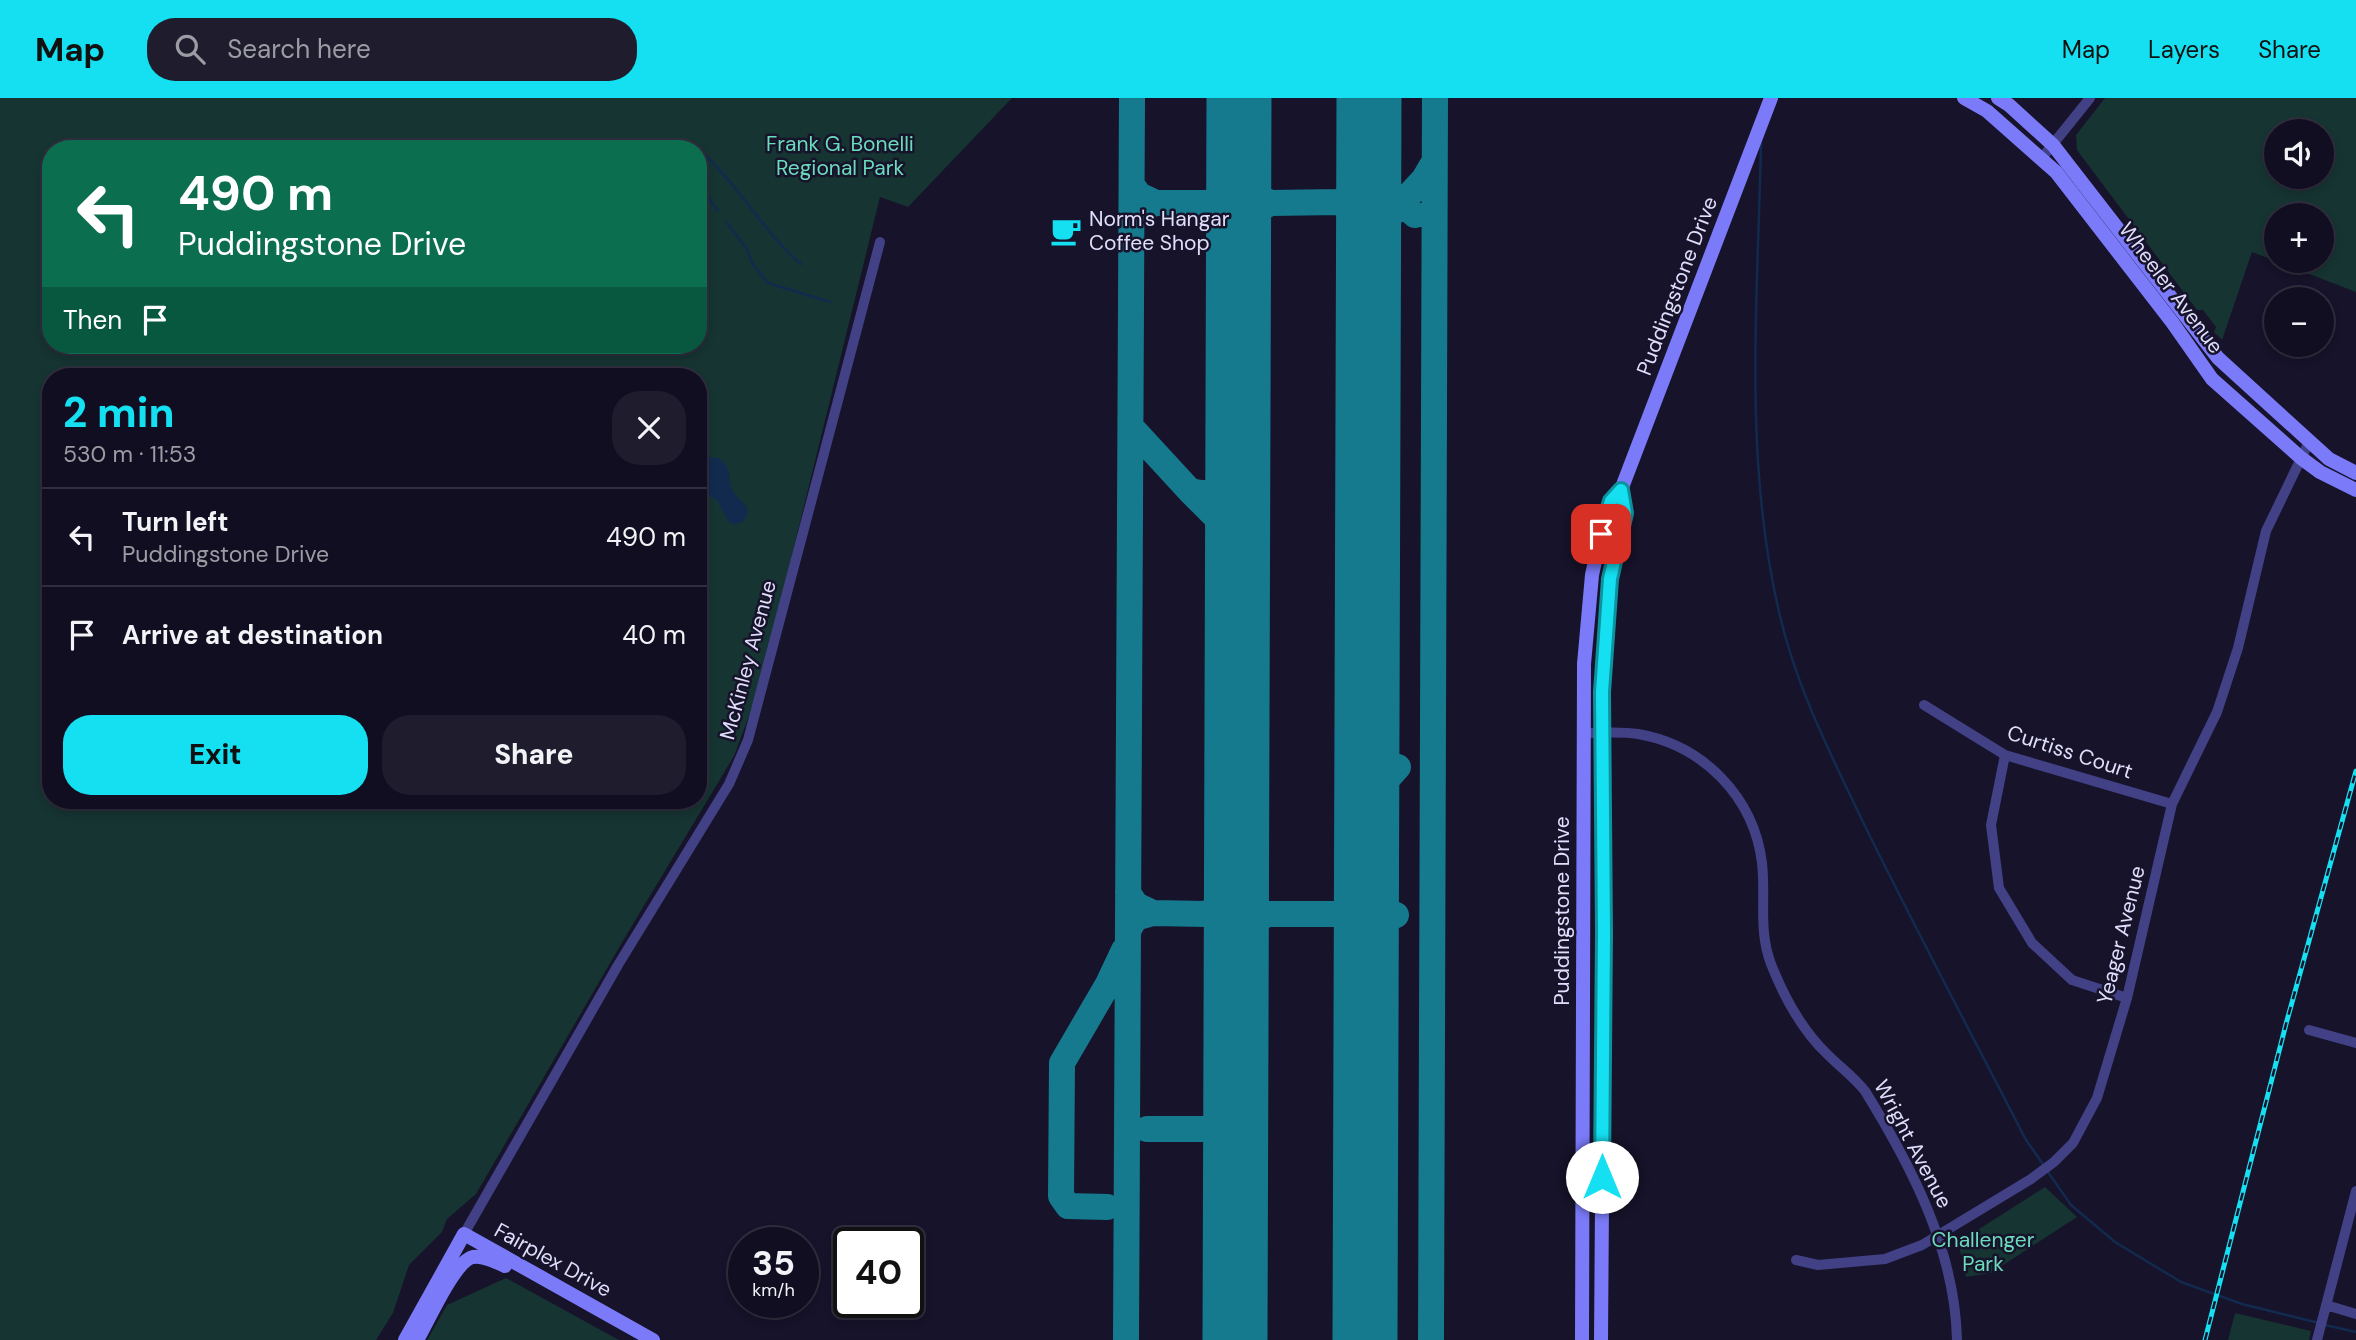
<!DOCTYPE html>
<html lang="en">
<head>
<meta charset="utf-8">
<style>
	:root { --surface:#100e20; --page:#1e1c2d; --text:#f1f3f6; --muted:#9c9ca5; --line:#302e3e; --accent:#15e0f2 }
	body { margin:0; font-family:"DM Sans",sans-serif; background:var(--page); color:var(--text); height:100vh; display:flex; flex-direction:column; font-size:26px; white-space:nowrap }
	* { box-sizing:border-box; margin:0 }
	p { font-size:23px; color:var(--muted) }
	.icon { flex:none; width:38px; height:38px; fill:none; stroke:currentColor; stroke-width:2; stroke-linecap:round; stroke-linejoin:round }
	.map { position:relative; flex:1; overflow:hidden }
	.details { position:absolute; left:42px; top:270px; width:665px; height:441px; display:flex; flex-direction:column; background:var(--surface); border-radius:28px; box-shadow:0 4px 10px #0003,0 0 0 2px var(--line) }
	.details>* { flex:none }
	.banner { position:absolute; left:42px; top:42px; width:665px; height:214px; border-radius:28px; box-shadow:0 4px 10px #0003,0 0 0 2px var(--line); background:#0b6e4f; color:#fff; overflow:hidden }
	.controls { position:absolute; left:2264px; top:21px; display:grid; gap:14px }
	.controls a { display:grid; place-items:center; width:70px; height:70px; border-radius:50%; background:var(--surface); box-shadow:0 4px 10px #0003,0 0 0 2px var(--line); font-size:35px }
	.speed { position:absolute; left:728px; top:1129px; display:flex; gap:14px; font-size:35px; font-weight:700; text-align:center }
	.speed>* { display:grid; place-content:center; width:91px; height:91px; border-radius:50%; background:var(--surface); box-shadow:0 4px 10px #0003,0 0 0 2px var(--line); line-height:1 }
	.speed small { font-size:18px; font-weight:400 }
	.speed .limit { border:4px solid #111; border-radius:10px; background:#fff; color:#111 }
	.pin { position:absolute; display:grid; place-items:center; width:60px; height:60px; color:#fff; margin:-30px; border-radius:14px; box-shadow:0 4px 10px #0006 }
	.me { position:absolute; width:77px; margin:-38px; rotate:0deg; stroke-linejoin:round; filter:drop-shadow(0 0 5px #0008) }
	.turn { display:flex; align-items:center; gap:24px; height:147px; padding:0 21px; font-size:32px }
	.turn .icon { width:91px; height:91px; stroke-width:2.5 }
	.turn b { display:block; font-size:49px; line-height:60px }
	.then { display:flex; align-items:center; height:66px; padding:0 21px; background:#0003; gap:14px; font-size:26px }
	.round { display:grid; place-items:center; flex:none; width:74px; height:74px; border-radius:28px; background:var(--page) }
	.headline { display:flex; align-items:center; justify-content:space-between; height:119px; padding:0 21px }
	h1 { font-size:42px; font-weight:800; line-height:52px; color:var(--accent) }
	.primary-button { display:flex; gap:14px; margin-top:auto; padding:14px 21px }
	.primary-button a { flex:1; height:80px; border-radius:28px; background:var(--accent); color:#111; font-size:28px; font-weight:800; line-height:80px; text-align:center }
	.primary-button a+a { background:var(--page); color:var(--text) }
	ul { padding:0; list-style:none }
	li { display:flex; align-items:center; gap:21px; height:98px; padding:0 21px; border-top:2px solid var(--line) }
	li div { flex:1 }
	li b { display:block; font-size:26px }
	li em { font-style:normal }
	header { display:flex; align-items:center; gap:42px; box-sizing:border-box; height:98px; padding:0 35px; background:var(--accent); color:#111 }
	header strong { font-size:33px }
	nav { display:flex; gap:38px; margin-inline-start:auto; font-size:24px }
	.search { width:490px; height:63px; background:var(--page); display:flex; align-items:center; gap:18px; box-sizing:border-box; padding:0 24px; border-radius:28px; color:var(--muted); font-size:26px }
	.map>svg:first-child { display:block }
	.green { fill:#163432; fill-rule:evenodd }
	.water { fill:#122a4e }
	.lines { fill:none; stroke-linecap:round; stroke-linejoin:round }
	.stream { stroke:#122a4e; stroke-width:2.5 }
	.taxiway { stroke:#167a8e; stroke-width:26 }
	.runway { stroke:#167a8e; stroke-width:65 }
	.street { stroke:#424186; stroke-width:10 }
	.secondary { stroke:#7b7af8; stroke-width:14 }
	.rail-casing { stroke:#15e0f2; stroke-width:5 }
	.rail { stroke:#16132a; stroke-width:2.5; stroke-dasharray:8; stroke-linecap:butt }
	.route-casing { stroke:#0e929d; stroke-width:18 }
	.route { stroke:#15e0f2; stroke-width:12 }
	.labels { text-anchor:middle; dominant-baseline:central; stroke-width:5; stroke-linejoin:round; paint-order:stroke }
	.park-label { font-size:21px; fill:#6cdbbd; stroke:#16132a }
	.poi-label { font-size:21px; fill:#e1defd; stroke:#16132a; text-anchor:start }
	.street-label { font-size:21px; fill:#e1defd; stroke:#16132a }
</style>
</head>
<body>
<header>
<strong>Map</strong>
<div class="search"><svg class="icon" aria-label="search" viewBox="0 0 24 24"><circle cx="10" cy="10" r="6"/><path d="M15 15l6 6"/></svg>Search here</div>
<nav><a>Map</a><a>Layers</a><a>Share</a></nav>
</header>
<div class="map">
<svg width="2356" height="1242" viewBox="0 0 2356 1242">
	<rect width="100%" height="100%" fill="#16132a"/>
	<path class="green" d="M0,0h1012l-104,109 -28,-10 -121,492 -25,67 -107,178 -151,260 -29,25 -5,13 -33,33 -16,48 -17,27h-376zM51,51h647v196h-647zM51,278h647v424h-647z
		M2105,0h251v194l-104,-40 -30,88 -8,-8 2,-5 -13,-17h-6l-120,-160 -1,-15zM2277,33h45v46h-45zM2277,117h45v46h-45z
		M2045,1089l32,30 -86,56 -25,4 -7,-31 3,-6z
		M506,1180l113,62h-192l20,-35z
		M2235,1215l76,18 -2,9h-81z"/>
	<path class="water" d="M706,359l13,1c14,12 8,17 13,31 5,14 25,14 10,34l-10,1 -4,-3 -11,-21 -19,-10v-28z"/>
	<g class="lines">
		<path class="stream" d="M690,44c44,34 69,86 111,122
			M1761,44c-3,156 -18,316 18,470 17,75 52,143 85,212 52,106 108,211 162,316l19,27
			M698,94l9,4 11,15
			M726,124l21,27 6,16 15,18 62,19
			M2048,1074l23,33 44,37 66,40 61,22 77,19
			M2325,1227l31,7"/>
		<path class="taxiway" d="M1369,63c8,22 30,38 46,54
			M1156,105h53
			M1270,105l68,-1
			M1131,122l12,-13 13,-4 -17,-8 -7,-10
			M1239,137l10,-22 22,-10c-20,-7 -26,-17 -32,-37
			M1239,137l-11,-23 -19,-9c19,-8 25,-17 30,-37
			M1369,146l5,-11 50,-54 10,-17
			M1369,151c-5,-25 -3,-38 -31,-47 21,-5 25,-16 31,-34
			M1131,329l59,64
			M1238,463l-7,-29 -41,-41c29,7 37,-2 49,-27
			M1368,719l10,-28 20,-22 -11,4 -11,-5 -8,-15
			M1153,815l53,1
			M1268,816h70
			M1128,833l7,-13 18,-5 -17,-8 -8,-12
			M1237,837l15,-14 16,-7c-16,-4 -22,-12 -30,-25
			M1237,842l-17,-21 -14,-5 20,-11 12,-19
			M1367,846l-9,-17 -20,-13 19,-9 10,-21
			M1367,846l13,-22 16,-7c-16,-6 -23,-15 -29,-31
			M1147,1031h59
			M1236,1054c-9,-11 -16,-19 -30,-23 16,-5 22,-14 30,-29
			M1107,1109l-39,-1 -7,-10 1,-133 46,-79 16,-34
			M1126,1242l6,-1242
			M1431,1242l4,-1242"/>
		<path class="runway" d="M1235,1242l4,-1242
			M1365,1242l4,-1242"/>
		<path class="street" d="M2041,61l49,-61
			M1924,607l81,50 167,49
			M1584,635c18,0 36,-2 54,1 65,11 116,63 124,129 4,35 -4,67 9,101 13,33 31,66 56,90 13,13 27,23 38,37 47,76 90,159 92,249
			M2005,657l-14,70 8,63 33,55 40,37 55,18
			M2309,932l47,13
			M464,1136l154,-269 111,-181 19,-44 132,-498
			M1796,1162l22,5 67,-6 37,-14 109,-66 23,-17 19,-19 24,-45 30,-100 45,-194 45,-92 21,-64 28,-117 43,-89
			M2326,1207l30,9
			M2317,1242l39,-149"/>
		<path class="secondary" d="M1964,0l23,13 69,61 116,150 40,57 89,79 19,14 36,18
			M1998,0l11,7 44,40 165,213 111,101 27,14
			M405,1242l59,-106 189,106
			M417,1242c11,-18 37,-79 56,-83 11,-2 23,5 32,9
			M1582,1242l2,-676 8,-89 9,-41 10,-33 10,-11 150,-392
			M1601,1242l3,-407 -2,-241 8,-113 15,-66 -4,-23"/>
		<g class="rail-casing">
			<path id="rail" d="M2205,1242l81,-316 70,-253"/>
		</g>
		<use href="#rail" class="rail"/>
	</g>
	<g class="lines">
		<g class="route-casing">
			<path id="route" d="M1601,436l10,-33 10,-11 4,23 -15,66 -8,113 2,241 -2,244"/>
		</g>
		<use href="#route" class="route"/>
	</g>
	<defs>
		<g id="cafe-bare" transform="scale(2.415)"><path d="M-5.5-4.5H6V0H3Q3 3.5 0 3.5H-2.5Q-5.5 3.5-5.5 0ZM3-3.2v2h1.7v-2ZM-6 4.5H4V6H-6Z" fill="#15e0f2" stroke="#16132a" stroke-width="2.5" paint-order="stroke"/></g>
	</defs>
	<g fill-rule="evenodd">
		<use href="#cafe-bare" x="1066" y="133"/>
	</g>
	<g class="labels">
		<g class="park-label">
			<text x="840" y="46">Frank G. Bonelli<tspan x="840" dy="24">Regional Park</tspan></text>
			<text x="1983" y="1142">Challenger<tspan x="1983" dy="24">Park</tspan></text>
		</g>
		<g class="poi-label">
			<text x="1089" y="121">Norm's Hangar<tspan x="1089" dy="24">Coffee Shop</tspan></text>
		</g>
		<g class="street-label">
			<text transform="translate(1677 188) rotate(-69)">Puddingstone Drive</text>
			<text transform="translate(2171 190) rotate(53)">Wheeler Avenue</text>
			<text transform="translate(748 562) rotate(-75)">McKinley Avenue</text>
			<text transform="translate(2070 654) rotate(18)">Curtiss Court</text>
			<text transform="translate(1562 813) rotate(-90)">Puddingstone Drive</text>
			<text transform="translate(2121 837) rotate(-76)">Yeager Avenue</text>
			<text transform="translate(1913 1046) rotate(62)">Wright Avenue</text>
			<text transform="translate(553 1162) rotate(29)">Fairplex Drive</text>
		</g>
	</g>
</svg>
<div class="controls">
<a><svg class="icon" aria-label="sound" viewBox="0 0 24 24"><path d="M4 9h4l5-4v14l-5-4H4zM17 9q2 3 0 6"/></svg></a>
<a>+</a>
<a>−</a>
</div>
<div class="speed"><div>35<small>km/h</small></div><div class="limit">40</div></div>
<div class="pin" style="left:1601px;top:436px;background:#d93025"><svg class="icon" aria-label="arrive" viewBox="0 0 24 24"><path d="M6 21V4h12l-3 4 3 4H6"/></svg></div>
<svg class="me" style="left:1602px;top:1079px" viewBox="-20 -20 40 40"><circle r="19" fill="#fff"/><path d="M0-13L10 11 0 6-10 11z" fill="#15e0f2"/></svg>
<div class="banner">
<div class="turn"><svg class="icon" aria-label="left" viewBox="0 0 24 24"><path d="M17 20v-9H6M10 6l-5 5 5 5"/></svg><div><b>490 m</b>Puddingstone Drive</div></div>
<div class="then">Then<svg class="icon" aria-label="arrive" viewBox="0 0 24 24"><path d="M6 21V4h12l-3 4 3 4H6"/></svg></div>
</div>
<section class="details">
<div class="headline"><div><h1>2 min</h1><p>530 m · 11:53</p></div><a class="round"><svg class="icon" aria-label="close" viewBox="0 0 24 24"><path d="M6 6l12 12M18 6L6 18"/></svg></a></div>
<ul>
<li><svg class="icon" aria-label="left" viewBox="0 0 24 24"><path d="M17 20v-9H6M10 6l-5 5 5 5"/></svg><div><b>Turn left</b><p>Puddingstone Drive</p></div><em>490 m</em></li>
<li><svg class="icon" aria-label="arrive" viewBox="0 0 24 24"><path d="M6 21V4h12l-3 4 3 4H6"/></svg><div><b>Arrive at destination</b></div><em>40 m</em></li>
</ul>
<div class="primary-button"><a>Exit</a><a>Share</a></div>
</section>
</div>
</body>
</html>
